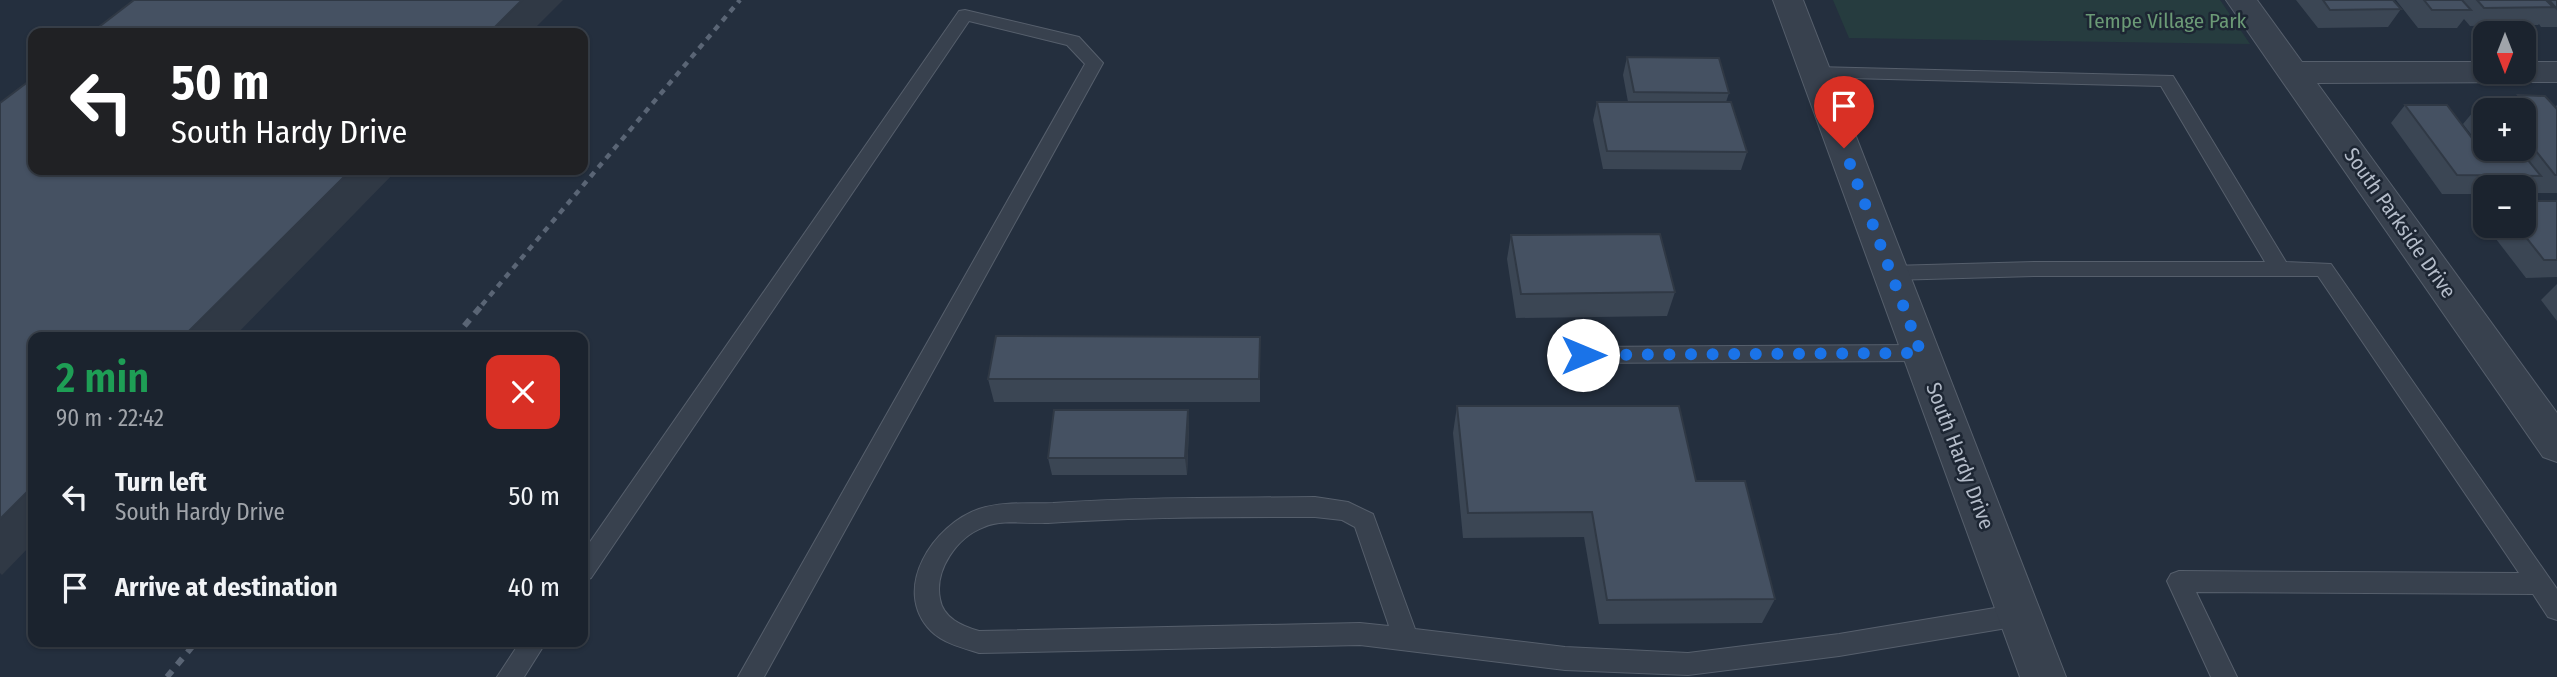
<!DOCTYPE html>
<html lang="en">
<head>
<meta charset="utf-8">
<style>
	:root { --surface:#1b232e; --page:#282f3a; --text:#f1f3f6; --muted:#a0a4aa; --line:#39404a }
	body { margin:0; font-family:"Fira Sans Condensed",sans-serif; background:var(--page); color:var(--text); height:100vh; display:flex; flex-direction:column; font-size:26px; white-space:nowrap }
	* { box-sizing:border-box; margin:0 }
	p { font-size:23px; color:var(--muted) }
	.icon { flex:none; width:38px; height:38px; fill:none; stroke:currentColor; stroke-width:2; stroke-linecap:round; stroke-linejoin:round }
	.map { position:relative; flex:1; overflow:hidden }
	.details { position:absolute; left:28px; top:332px; width:560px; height:315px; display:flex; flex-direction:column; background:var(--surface); border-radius:14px; box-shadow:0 2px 5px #0004,0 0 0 2px var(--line) }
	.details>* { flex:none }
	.guide { position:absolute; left:28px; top:28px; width:560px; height:147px; border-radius:14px; box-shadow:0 2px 5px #0004,0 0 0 2px var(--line); background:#202124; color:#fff; overflow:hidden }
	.needle { width:46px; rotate:180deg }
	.tools { position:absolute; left:2473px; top:21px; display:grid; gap:14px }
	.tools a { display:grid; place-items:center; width:63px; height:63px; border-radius:14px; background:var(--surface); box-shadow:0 2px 5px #0004,0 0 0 2px var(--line); font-size:35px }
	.pin { position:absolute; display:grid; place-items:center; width:60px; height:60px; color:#fff; margin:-72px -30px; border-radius:50% 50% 50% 0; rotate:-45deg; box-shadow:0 0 7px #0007 }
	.pin .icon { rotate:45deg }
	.me { position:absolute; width:77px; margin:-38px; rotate:90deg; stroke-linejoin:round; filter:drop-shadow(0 0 5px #0008) }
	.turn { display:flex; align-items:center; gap:24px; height:147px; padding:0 28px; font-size:32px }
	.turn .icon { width:91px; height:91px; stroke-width:2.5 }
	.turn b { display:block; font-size:49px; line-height:60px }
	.round { display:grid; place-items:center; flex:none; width:74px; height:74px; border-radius:14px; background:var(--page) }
	.summary { display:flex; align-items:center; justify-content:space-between; height:119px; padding:0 28px }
	h1 { font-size:42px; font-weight:600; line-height:52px; color:#1e9e55 }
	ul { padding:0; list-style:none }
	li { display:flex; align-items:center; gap:21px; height:91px; padding:0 28px }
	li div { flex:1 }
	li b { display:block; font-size:26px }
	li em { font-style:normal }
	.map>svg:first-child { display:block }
	.green { fill:#263c3f }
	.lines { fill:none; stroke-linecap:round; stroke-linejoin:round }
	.service-casing { stroke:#565f6c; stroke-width:2 }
	.minor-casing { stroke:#565f6c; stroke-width:2 }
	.service { fill:#38414e; fill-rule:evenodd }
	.minor { fill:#38414e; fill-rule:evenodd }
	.rail-far1 { stroke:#5a6575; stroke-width:4.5; stroke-dasharray:6 6; stroke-linecap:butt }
	.rail { stroke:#5a6575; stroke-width:6; stroke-dasharray:8 8; stroke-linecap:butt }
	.wall { fill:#3b4654; fill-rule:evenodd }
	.shaded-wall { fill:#303945 }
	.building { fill:#455162; stroke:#303945; stroke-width:2 }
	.route { stroke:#1a73e8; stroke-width:12; stroke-dasharray:0 21.6 }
	.labels { text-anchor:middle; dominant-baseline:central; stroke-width:5; stroke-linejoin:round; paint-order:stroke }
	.park-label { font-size:21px; fill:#6b9a76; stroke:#1d2633 }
	.street-label { font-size:21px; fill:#b4bcc9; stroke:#1d2633 }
</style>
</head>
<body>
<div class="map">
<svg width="2557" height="677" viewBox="0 0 2557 677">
	<rect width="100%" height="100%" fill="#242f3e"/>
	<path class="green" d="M1833,0h387l30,44 -401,-6z"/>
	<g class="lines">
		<g class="service-casing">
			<path id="service" d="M965,10l114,27 24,26 -339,614h-26l347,-613 -18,-19 -98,-24 -378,557 -8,3v-29l376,-541z
				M1816,67l357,9 113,186 45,2 226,325v31l-9,-3 -15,-23 -337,-2 41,85h-26l-44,-96 4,-7 8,-3 340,2 -201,-297h-282l-145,4 -7,-2 -3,-5 3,-5 7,-2 145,-4h229l-104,-176 -351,-9 -3,-4 3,-4z
				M1921,345l7,2 4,6 -4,6 -7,2 -338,2 -7,-2 -4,-6 4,-6 7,-2z
				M1315,497l33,5 25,12 42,115 150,18 123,6 151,-19 180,-30 9,3 3,8 -3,8 -9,3 -180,30 -151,19 -123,-5 -205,-25 -381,8c-16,-5 -36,-10 -48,-22 -41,-42 3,-107 48,-122 24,-8 50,-5 74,-6 87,-6 175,-5 262,-6zM1315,517l27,3 13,7 34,99 -29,-3 -381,8c-17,-5 -36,-13 -39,-32 -6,-29 17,-62 44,-72 19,-8 43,-3 64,-4 89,-6 178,-6 267,-6z
				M520,642h26l-22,35h-27z"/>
		</g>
		<g class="minor-casing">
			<path id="minor" d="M1773,0h30l263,677h-46z
				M2226,0h31l45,62h183v10h39v-10h33v20l-240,1 240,330v49l-14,-5z"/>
		</g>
		<use href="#service" class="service"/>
		<use href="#minor" class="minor"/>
		<path class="rail-far1" d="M482,305l258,-305"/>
		<path class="rail" d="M454,338l29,-34
			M167,677l29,-35"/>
	</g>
	<path class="wall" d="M2296,0h97l8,9 -13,18 -70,1z
		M2396,0h161v27h-16l-2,-3 -1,1 -68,1 -6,-7 -7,9h-39z
		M1627,57l102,36 -3,9 21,50 -6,18 -138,-1 -10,-49 4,-18h31l-5,-27z
		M2518,95l37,12 2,-2v88h-19l-6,-7 -8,8v-7h-39v7h-43l-51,-71 14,-18 70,37h2l-14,-18 15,-18h30zM2485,110h39v39h-39z
		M2557,201v76l-31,1 -40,-52h38z
		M2485,214v11l-4,-6z
		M1511,235l164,57 -8,24 -151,2 -9,-59z
		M2557,284v37l-16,-21z
		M1260,360v42h-266l-6,-23z
		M1457,406l239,75 79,118 -13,24 -163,1 -15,-87 -121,1 -10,-105z
		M1188,410l1,17 -2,48h-135l-4,-17z"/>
	<path class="shaded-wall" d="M522,0h41l-33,33h-41z
		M351,170h46l-164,168h-51z
		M1188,410l1,17 -2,48 -2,-17z
		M33,486v57l-31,32 -2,-2v-54z"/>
	<path class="building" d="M134,0h388l-33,33h-398z
		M2323,0h70l8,9 -71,1z
		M2424,0h38l9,10h-39z
		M2477,0h69l7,7 -69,1z
		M2549,0h8v9z
		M1627,57l92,1 10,35 -95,-1z
		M33,78v92h318l-169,168h-149v148l-33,33v-416z
		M2518,95l27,1 12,13v66h-2l-31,-39v-26h-39v5l-7,-9h49z
		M1597,102h134l16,50 -140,-1z
		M2405,105h42l28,37 10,1v6h34l22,27 -84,-1z
		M2524,201h33v59h-13l-27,-34h7z
		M1660,234l15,58 -154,2 -10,-59z
		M996,336l264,1 -1,42h-271z
		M1457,406h222l17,75h49l30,118 -168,1 -15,-88 -124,1z
		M1054,410h134l-3,48h-137z"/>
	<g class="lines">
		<path class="route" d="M1583,355l338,-2 -77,-205"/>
	</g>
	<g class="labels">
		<g class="park-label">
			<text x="2166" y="21">Tempe Village Park</text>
		</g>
		<g class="street-label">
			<text transform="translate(2400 223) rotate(55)">South Parkside Drive</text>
			<text transform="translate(1960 456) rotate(69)">South Hardy Drive</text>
		</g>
	</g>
</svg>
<div class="tools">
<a><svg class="needle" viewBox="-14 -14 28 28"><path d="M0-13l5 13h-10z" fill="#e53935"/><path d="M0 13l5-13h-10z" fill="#a0a4aa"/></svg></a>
<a>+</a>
<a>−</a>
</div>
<div class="pin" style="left:1844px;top:148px;background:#d93025"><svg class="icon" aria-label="arrive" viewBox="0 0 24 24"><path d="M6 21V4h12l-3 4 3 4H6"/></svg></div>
<svg class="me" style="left:1583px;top:355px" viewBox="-20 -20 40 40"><circle r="19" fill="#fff"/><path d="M0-13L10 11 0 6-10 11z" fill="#1a73e8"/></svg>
<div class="guide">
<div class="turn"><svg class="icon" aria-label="left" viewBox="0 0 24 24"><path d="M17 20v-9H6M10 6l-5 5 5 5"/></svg><div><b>50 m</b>South Hardy Drive</div></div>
</div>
<section class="details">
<div class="summary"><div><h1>2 min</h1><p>90 m · 22:42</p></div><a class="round" style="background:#d93025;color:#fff"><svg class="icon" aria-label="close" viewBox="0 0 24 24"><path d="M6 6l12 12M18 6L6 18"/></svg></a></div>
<ul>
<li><svg class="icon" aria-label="left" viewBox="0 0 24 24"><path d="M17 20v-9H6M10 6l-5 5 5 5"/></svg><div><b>Turn left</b><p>South Hardy Drive</p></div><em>50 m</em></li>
<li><svg class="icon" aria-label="arrive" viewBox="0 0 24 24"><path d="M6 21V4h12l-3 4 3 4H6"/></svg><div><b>Arrive at destination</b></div><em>40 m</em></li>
</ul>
</section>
</div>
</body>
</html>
